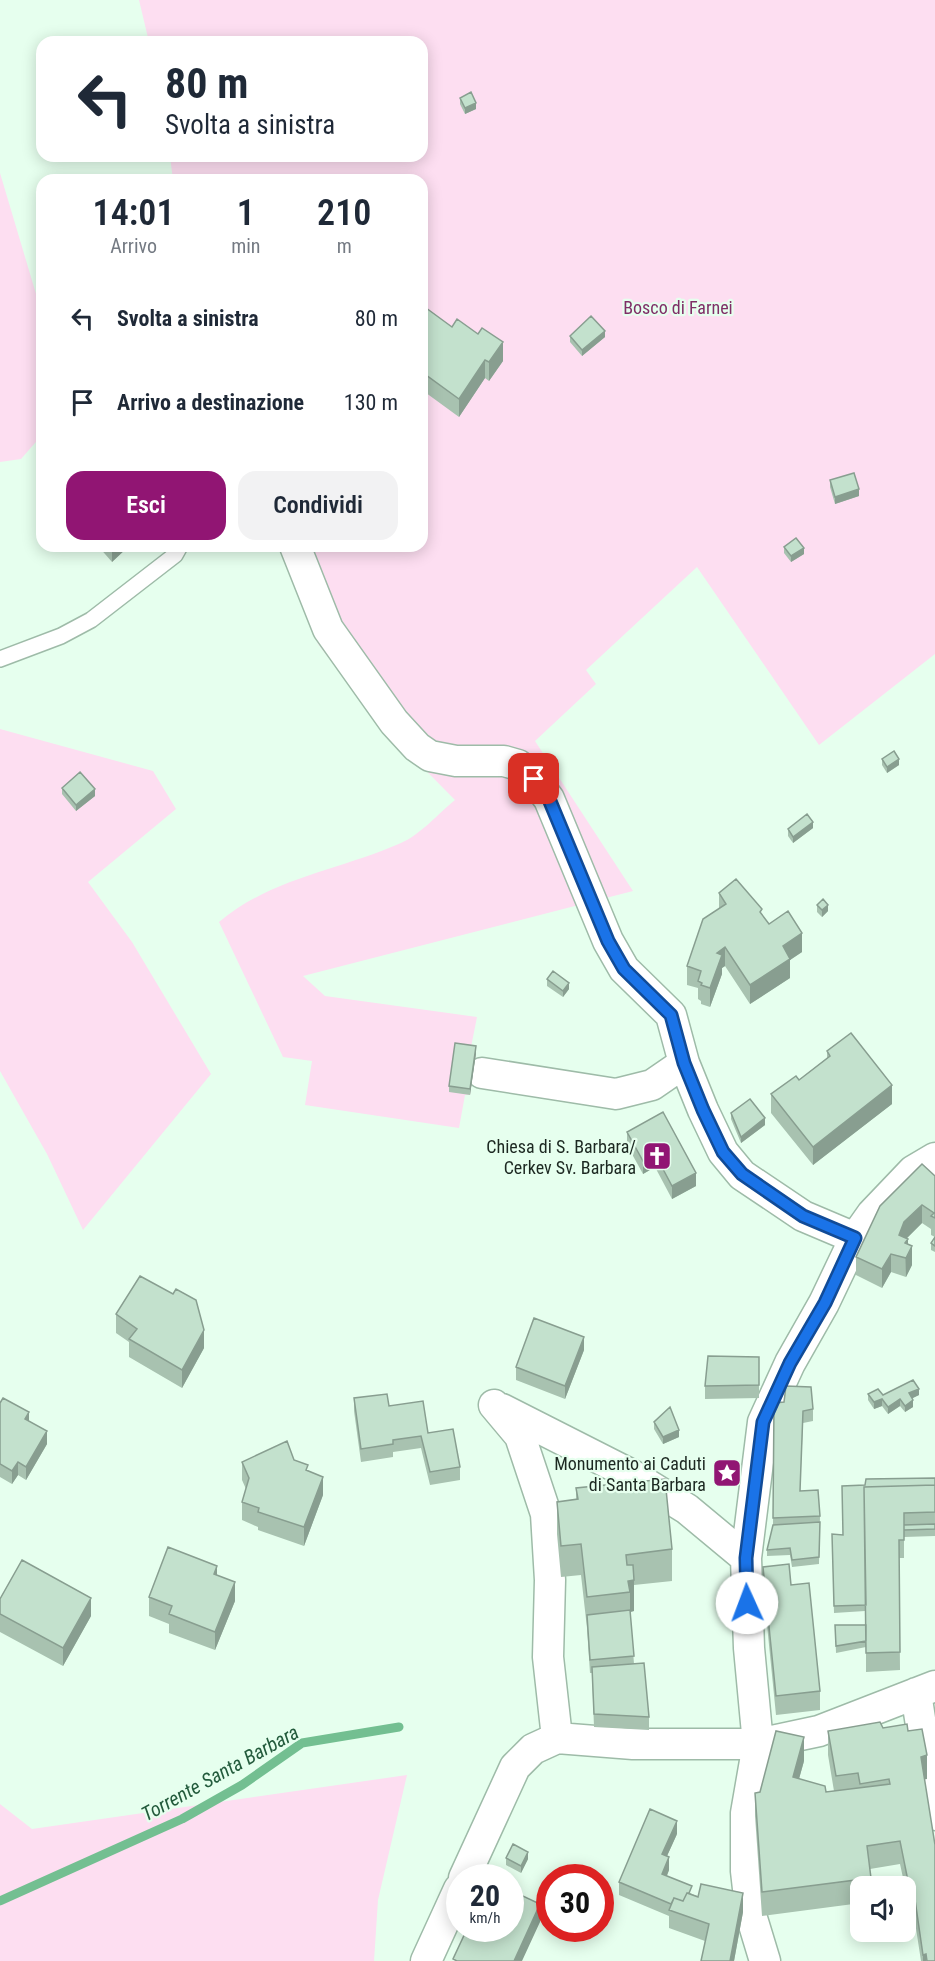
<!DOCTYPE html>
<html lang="it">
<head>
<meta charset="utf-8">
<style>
	:root { --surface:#fff; --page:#f2f2f3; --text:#1f2937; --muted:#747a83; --accent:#911573 }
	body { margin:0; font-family:"Roboto Condensed",sans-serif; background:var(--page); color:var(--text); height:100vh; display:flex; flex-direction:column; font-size:22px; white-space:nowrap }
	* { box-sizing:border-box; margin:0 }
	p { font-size:20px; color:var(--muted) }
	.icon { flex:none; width:33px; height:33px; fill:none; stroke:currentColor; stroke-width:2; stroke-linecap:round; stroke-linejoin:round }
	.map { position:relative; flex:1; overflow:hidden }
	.drawer { position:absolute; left:36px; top:174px; width:392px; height:378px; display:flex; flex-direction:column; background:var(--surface); border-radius:18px; box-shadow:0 3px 15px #0003 }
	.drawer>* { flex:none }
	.hud { position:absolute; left:36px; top:36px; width:392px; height:126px; border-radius:18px; box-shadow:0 3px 15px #0003; background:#fff; color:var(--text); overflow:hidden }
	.tools { position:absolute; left:850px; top:1876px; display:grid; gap:12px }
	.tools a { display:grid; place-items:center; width:66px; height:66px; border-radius:12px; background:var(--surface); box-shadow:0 3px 15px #0003; font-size:30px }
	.speed { position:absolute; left:446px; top:1864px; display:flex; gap:12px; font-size:30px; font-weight:700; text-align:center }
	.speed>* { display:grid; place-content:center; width:78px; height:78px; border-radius:50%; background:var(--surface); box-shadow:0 3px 15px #0003; line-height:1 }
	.speed small { font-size:15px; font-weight:400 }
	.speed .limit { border:9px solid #d22; background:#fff; color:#111 }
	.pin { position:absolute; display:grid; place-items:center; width:51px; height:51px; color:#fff; margin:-26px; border-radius:12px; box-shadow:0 3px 9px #0006 }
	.me { position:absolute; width:66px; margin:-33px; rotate:358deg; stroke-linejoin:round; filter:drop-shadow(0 0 4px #0008) }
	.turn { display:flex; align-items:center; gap:21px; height:126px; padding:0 30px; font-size:27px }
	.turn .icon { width:78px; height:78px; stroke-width:2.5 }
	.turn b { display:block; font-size:42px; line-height:51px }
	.eta { display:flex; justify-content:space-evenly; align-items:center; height:102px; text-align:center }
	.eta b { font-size:36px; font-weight:600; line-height:42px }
	.primary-button { display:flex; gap:12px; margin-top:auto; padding:12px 30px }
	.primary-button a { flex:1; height:69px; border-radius:18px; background:var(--accent); color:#fff; font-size:24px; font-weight:600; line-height:69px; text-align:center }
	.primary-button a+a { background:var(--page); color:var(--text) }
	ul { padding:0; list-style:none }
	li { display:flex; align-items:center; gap:18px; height:84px; padding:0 30px }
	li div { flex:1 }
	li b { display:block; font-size:22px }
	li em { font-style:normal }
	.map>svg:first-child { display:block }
	.green { fill:#fddef1 }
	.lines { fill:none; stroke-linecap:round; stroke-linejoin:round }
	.stream { stroke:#73bf91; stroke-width:9 }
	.service-casing { stroke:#9ebba8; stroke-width:18 }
	.minor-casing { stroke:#9ebba8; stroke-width:33 }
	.service { stroke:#fff; stroke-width:15 }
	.minor { stroke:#fff; stroke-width:30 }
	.wall { fill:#a8c2b0 }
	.shaded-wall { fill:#889e90 }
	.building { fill:#c3e1cd; stroke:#889e90; stroke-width:1.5 }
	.route-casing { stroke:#114b97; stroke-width:15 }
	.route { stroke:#1a73e8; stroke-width:10 }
	.labels { text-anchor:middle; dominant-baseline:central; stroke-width:4.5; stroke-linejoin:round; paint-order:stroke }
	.park-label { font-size:18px; fill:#7f2e67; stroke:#e6ffee }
	.poi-label { font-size:18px; fill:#1c2821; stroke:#e6ffee; text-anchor:end }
	.water-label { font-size:20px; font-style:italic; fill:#235b3c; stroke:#e6ffee }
</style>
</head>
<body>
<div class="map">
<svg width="935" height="1961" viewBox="0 0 935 1961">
	<rect width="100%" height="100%" fill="#e6ffee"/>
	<path class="green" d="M139,0h796v654l-116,91 -122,-178 -111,103 10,14 -61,57 98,150 -330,85 22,20 152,21 -7,35 6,1 -6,42h-5l-6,33 -154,-23 7,-44 -29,-4 -64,-135c52,-44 121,-52 182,-79 19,-8 38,-30 54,-43l-80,-81 -57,-75 -38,-98h142v-366h-249l-3,-24h252v-114h-273z
		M0,173l42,141v121l-21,24 -21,3z
		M0,729l153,42 23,38 -88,73 44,60 79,132 -128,156 -36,-76 -47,-83z
		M407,1775l-29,125 -4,61h-374v-157l32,25z"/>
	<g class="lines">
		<path class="stream" d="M0,1901l182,-82 60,-34 60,-42 97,-16"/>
		<g class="service-casing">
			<path id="service" d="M0,659l61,-23 30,-16 84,-65 5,-9"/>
		</g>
		<g class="minor-casing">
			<path id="minor" d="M295,546l33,83 66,93 23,25 13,9 26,5h48l14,4 16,14 15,20 59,142 16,28 47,46 13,48 19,47 20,42 19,23 61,41 52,22
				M482,1073l134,21 36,-9 32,-22
				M494,1405l26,31 26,78 4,66 -2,77 9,81
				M502,1409l130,66 55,34 59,49
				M916,1693l19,122
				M464,1878l51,-111 18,-18 24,-11 76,6h125l61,-13 116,-45
				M426,1961l33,-72
				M765,1961l-14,-46 -5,-44v-58l12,-69 -9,-96 -3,-90 17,-136 27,-59 34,-60 31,-65 17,-24 41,-43 22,-13"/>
		</g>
		<use href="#service" class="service"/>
		<use href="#minor" class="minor"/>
	</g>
	<path class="wall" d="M460,98l16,11 -11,5 -5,-10z
		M422,305l30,22 51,34 -14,20 -4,-3 -26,39 -37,-27z
		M570,336l35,1 -23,19 -12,-14z
		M830,480l29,16 -24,8 -5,-17z
		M98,546h31l-17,16z
		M784,547l20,7 -13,8 -7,-9z
		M882,759l17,6 -12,8 -5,-8z
		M62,788l33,8 -19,15 -14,-17z
		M813,828l-20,15 -5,-7v-7z
		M719,893l43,22 7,9 33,28 -12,8v18l-40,26 -25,-38 -3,2v6l-12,33 -9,-3v-3l-3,-2v-11l-11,-3v-19l32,-58z
		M817,905l11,6 -6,6 -5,-5z
		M547,979l22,10 -6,8 -16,-11z
		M827,1051l65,53 -79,61 -42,-52v-19l28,-14 28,-22z
		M476,1053l-6,42 -21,-3v-6z
		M731,1113l34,12 -24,18 -10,-24z
		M627,1132l69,54 -24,13 -17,-32 -12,7 -16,-29z
		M935,1176v61l-4,-2v-6l-9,-6 -15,15 5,27 -6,12 -15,-5 -9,16 -26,-13v-18z
		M935,1237v15l-4,-2v-7z
		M116,1314l88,34 -22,40 -53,-31v-15l-13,-9z
		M584,1350l-19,49 -49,-19v-13z
		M759,1357v41l-54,1v-13z
		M868,1394l15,1h36l-7,3 1,9 -8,5 -5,-6 -12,8 -6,-8 -8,3 -6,-9z
		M354,1398l35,8 39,27 32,34v13l-30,5 -9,-37 -28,4v5l-32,5 -7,-51z
		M0,1403l29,18 18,23 -21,36 -8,-5 -6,9 -12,-7z
		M774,1403l39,6v12l-10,2 -3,68 20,25 -1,48 -27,3 -2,-12 -23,1v-6l6,-25z
		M654,1422l25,15 -16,7 -9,-15z
		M294,1460l14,11 15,24 -19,51 -46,-16v-3l-16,-7v-18l4,-13 -4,-9v-18z
		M935,1478v58l-31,1v21h-5l1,112 -34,2v-25l-30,6 -1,-28h31l-1,-14 -31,2 -2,-79 11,1 22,-50z
		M576,1488l96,61v32l-38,4v26l-4,1 4,52 15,53v13l-55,-3 -2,-54h-2l-3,-45 -6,-53 -20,2 -4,-43v-32l19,-3z
		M763,1567l28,18 29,106v19l-44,5 -13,-130z
		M217,1575l18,26 -20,49 -46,-17v-9l-20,-8v-19z
		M0,1599l91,17 -28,50 -63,-34z
		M883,1728l25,3 19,48h-3l11,182h-14l-8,-52 -4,1 -3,-16v-7h-1l-5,-23 -30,5 1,18h-10v16l-99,13 -7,-100v-23l5,-1 44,-31 -5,18 27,13 8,-1 -6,-36v-24z
		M677,1834l-10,22 2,14 -2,6 25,18 51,18 -9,49h-33l4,-20 -36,-13v-12l-50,-21v-13z
		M506,1858l22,1 -7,14 -15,-8z"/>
	<path class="shaded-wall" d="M476,103v6l-11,5v-6z
		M605,331v6l-23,19v-6z
		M503,342v19l-14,20v-19z
		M485,360v18l-26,39v-18z
		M859,489v7l-24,8v-7z
		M112,546h17l-17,16z
		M804,548v6l-13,8v-6z
		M899,759v6l-12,8v-6z
		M95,789v7l-19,15v-6z
		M813,822v6l-20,15v-6z
		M828,905v6l-6,6v-7z
		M802,933v19l-12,8v18l-40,26v-19l33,-39z
		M725,947v19l-3,2v6l-12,33v-19l7,-35z
		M569,983v6l-6,8v-6z
		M476,1046v7l-6,42v-6z
		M892,1085v19l-79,61v-18z
		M765,1118v7l-24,18v-6z
		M655,1154v13l-12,7v-13z
		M696,1173v13l-24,13v-13z
		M922,1205v18l-18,18 -5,-6 5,-13z
		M908,1239v16l4,-9v19l-6,12 -1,-34z
		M891,1254v18l-9,16v-19z
		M204,1330v18l-22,40v-18z
		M584,1337v13l-19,49v-13z
		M919,1389v6l-10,5v-7z
		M882,1399v7l-8,3v-7z
		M900,1399v7l-12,8v-7z
		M913,1400v7l-8,5v-6z
		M29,1412v13l-4,-6z
		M679,1430v7l-16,7v-7z
		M47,1431v13l-21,36v-13z
		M18,1462v13l-6,9v-13z
		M323,1477v18l-19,51v-19z
		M217,1566v18l-3,-10z
		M634,1580v31l-4,1v-20l-2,-11z
		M235,1582v19l-20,49v-18z
		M91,1598v18l-28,50v-18z
		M804,1737v24l-11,39v-23z
		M927,1755v24l-6,1v-23z
		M677,1821v13l-15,33v-13z
		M528,1852v7l-7,14v-7z
		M669,1857v13l-7,17v-13z
		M743,1893v19l-9,49h-4z
		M540,1904v18l-18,39h-8z
		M926,1954v7h-3v-6z"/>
	<path class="building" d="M471,92l5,11 -11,5 -5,-10z
		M422,305l30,22 5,-8 21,15 4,-6 21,14 -14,20 -4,-2 -26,39 -37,-27z
		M591,316l14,15 -23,19 -12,-14z
		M854,473l5,16 -24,8 -5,-17z
		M796,538l8,10 -13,8 -7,-9z
		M894,751l5,8 -12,8 -5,-8z
		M80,772l15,17 -19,16 -14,-17z
		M807,814l6,8 -20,15 -5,-8z
		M736,879l26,30 -2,3 9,12 19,-13 14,22 -19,13 7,13 -40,26 -25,-38 -8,6 5,2 -12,33 -9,-3 1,-2 -4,-2 3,-10 -14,-5 16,-47 23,-15 -7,-11z
		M823,899l5,6 -6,5 -5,-5z
		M553,971l16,12 -6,8 -16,-12z
		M851,1033l41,52 -79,62 -42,-53 25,-18 3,4 31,-24 -3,-5z
		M455,1043l21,3 -6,43 -21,-3z
		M750,1099l15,19 -24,19 -10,-24z
		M663,1112l33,61 -24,13 -17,-32 -12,7 -16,-29z
		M922,1164l13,12v42l-4,-2 3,-3 -12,-8 -18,17 -5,13 9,4 -3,4 7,3 -6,12 -15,-4 -9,15 -26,-12 24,-51z
		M935,1237v9l-4,-3z
		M140,1276l33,18 3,-5 20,11 8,30 -22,40 -53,-31 8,-10 -21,-15z
		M534,1318l50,19 -19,49 -49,-19z
		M708,1356l51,1v28l-54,1z
		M913,1380l6,9 -10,4 4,7 -8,6 -5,-7 -12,8 -6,-8 -8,3 -6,-8 10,-5 5,6z
		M786,1386l25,1 2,22 -10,2 -3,80 18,-1 2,26 -47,2 1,-115 10,-1z
		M387,1394l2,12 34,-5 5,32 25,-4 7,38 -30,5 -9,-36 -28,4v4l-32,5 -7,-51z
		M3,1398l26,14 -4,7 22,12 -21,36 -8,-5 -6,9 -12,-7v-61z
		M670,1407l9,23 -16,7 -9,-15z
		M287,1441l7,19 14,5 -2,5 17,7 -19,50 -46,-15 1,-4 -17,-6 7,-24 -7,-16z
		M935,1478v7l-71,2 2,118 -32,1 -2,-72 11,1 -1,-49 23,-1 1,-6z
		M665,1479l7,70 -46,6 1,10h6l1,15 -6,1 2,11 -43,5 -6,-53 -20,2 -4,-44 21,-3 -2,-11z
		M935,1485v27l-31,1v27h-5l1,112 -34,1 -2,-166z
		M820,1522l-1,35 -27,3 -2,-12 -23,2 6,-25z
		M935,1524v5l-31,1v-5z
		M168,1547l49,19 -3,8 21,8 -20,50 -46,-18 3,-8 -23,-9z
		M22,1560l69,38 -28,50 -63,-34v-15z
		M789,1564l2,21 18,-2 11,108 -44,5 -13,-129z
		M630,1610l4,46 -44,4 -3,-45z
		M835,1625h31v16l-30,5z
		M644,1663l5,54 -55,-3 -2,-47z
		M880,1722l3,6 24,-4 1,7 14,-2 5,26 -6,2 14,88v116h-8l-1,-7 -3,1 -10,-69h-4l-9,-45 -33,5 4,32 -109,14 -7,-99 5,-1 16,-61 28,6 -11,40 32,9 1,6 64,-8 -1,-5 -29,5 -2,-11 -22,3 -8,-45z
		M650,1809l27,12 -15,33 7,3 -7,17 30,12 -3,7h-2l-4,8 -9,-3 -3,6 -52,-22z
		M513,1844l15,8 -7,14 -15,-8z
		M701,1884l42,9 -13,68h-29l8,-37 -40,-14 5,-12 9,3 4,-8 11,4z
		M510,1890l30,14 -26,57h-57l-4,-2 14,-30h43z"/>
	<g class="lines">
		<g class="route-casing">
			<path id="route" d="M534,779l15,20 59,142 16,28 47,46 13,48 19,47 20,42 19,22 61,42 52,22 -30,65 -35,60 -27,59 -17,136 1,45"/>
		</g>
		<use href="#route" class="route"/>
	</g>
	<defs>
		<g id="church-square" transform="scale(1.5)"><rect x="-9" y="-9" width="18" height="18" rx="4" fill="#911573" stroke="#e6ffee"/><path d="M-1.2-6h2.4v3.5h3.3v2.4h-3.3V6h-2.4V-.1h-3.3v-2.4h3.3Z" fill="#fff"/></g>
		<g id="sight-square" transform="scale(1.5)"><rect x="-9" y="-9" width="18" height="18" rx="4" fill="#911573" stroke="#e6ffee"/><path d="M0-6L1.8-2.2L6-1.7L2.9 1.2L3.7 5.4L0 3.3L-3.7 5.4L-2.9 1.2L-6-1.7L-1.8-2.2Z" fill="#fff"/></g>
	</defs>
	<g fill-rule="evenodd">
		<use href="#church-square" x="657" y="1156"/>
		<use href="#sight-square" x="727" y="1473"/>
	</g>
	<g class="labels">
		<g class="park-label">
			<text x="678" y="307">Bosco di Farnei</text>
		</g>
		<g class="poi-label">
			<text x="636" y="1146">Chiesa di S. Barbara/<tspan x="636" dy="21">Cerkev Sv. Barbara</tspan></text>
			<text x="706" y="1463">Monumento ai Caduti<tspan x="706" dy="21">di Santa Barbara</tspan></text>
		</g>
		<g class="water-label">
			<text transform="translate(220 1773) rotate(-29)">Torrente Santa Barbara</text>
		</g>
	</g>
</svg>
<div class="tools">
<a><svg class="icon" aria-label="sound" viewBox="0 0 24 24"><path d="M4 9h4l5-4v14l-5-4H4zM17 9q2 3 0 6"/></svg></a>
</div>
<div class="speed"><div>20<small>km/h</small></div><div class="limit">30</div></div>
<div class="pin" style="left:534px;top:779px;background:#d93025"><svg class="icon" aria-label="arrive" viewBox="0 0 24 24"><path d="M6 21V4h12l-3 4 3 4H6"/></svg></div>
<svg class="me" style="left:747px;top:1603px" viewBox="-20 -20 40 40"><circle r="19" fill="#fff"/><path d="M0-13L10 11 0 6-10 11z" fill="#1a73e8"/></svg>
<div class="hud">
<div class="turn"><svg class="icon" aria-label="left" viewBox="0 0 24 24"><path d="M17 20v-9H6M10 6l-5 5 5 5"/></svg><div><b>80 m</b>Svolta a sinistra</div></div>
</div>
<section class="drawer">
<div class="eta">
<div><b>14:01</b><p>Arrivo</p></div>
<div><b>1</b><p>min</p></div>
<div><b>210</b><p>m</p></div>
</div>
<ul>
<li><svg class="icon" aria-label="left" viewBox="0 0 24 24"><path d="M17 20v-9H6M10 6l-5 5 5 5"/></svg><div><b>Svolta a sinistra</b></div><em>80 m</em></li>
<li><svg class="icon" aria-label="arrive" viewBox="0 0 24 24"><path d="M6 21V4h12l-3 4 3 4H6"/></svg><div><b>Arrivo a destinazione</b></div><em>130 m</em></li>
</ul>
<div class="primary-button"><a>Esci</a><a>Condividi</a></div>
</section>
</div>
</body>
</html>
